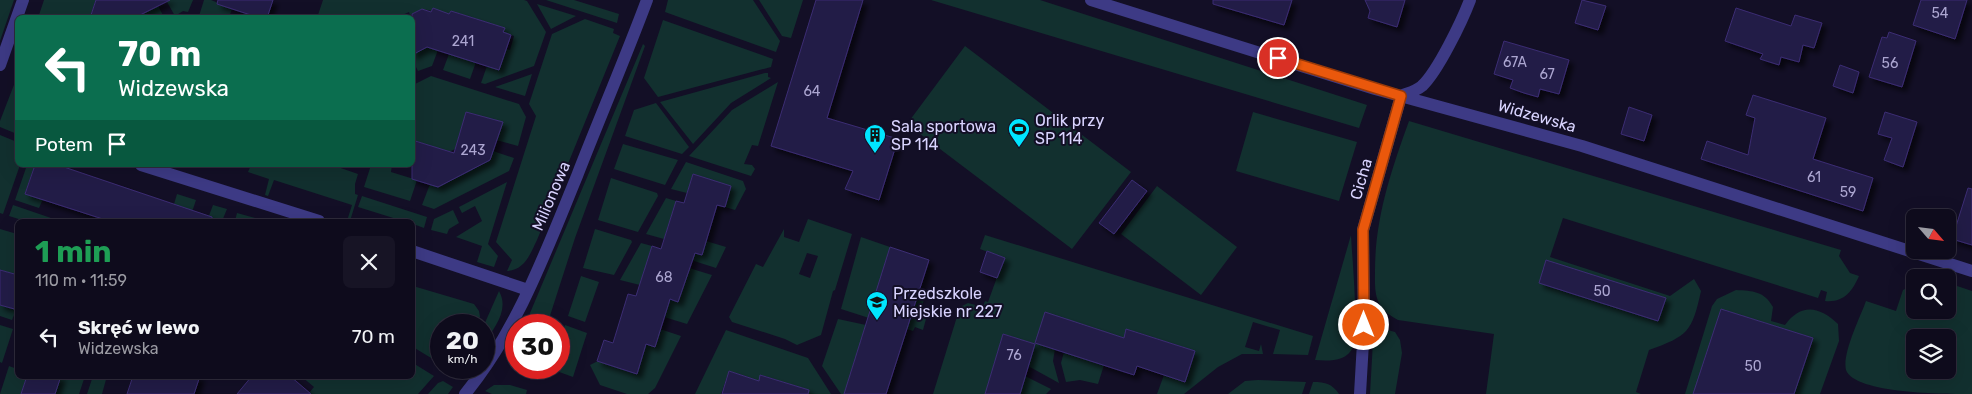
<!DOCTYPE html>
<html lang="pl">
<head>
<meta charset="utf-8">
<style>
	:root { --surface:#0e0b1c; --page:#171425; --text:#f1f3f6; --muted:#9b9ba3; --line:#2e2b3b }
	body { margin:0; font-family:Rubik,sans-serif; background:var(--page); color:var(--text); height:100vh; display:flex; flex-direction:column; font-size:19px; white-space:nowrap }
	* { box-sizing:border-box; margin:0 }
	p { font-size:16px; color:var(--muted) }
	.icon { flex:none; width:28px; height:28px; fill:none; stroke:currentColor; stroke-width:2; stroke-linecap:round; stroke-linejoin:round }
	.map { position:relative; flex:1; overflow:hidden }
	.details { position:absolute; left:15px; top:219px; width:400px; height:160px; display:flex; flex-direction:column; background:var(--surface); border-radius:8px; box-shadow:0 5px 20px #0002,0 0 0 1px var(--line) }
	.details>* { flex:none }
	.hud { position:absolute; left:15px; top:15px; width:400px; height:152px; border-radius:8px; box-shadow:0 5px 20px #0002,0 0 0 1px var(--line); background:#0b6e4f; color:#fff; overflow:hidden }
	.needle { width:32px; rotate:118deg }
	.controls { position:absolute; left:1906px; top:209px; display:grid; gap:10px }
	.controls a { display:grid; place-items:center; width:50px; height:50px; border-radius:8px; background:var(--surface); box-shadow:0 5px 20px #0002,0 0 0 1px var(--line); font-size:25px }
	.speed { position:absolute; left:430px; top:314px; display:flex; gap:10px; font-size:25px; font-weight:700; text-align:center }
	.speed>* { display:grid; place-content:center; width:65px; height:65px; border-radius:50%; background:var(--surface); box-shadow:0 5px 20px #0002,0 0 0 1px var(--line); line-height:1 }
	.speed small { font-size:12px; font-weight:400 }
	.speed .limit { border:8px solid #d22; background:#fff; color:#111 }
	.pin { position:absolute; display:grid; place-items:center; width:42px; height:42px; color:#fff; margin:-21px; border:2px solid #fff; border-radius:50%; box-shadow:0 1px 5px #0007 }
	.me { position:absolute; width:55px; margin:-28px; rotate:0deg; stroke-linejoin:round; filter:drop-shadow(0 0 4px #0008) }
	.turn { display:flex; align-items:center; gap:18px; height:105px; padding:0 20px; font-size:22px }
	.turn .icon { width:65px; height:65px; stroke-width:2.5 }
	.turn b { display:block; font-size:35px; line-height:42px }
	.then { display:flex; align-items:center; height:48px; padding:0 20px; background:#0003; gap:10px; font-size:19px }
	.round { display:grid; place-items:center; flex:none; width:52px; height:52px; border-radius:8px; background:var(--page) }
	.summary { display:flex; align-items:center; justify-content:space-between; height:85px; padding:0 20px }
	h1 { font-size:30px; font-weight:700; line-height:38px; color:#1e9e55 }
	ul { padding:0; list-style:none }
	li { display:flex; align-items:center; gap:15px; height:65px; padding:0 20px }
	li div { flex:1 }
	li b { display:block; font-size:19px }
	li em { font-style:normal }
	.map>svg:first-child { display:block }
	.green { fill:#12302f; fill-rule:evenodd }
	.building { fill:#241b47; stroke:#3b2d73; filter:url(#shadow) }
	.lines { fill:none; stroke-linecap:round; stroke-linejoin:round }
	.minor { stroke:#3d3a85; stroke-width:12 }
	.route-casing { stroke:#983908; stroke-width:12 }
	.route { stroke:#ea580c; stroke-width:9 }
	.labels { text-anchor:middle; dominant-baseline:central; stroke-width:4; stroke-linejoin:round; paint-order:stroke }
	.number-label { font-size:14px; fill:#aca6d1 }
	.street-label { font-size:16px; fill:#d9d4ff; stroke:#130f26 }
	.poi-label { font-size:16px; fill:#d9d4ff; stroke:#130f26; text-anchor:start }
</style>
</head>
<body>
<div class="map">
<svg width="1972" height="394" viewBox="0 0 1972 394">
	<defs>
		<filter id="shadow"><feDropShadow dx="4.5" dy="4.5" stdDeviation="2.5" flood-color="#0009"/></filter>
	</defs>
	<rect width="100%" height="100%" fill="#130f26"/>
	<path class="green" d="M0,0h14l-14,41z
		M44,0h56l-5,2 -5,15 -52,1z
		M170,0h23l-5,12 -5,-1 -8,5 -8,-14z
		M204,0h7l21,9 -3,8 -30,-1z
		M323,0h201l3,1 19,31 -12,34 -49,18 -4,-1 6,-17 19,-17 4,1 4,-14 -11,-4 2,-4 -54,-17 -2,3 -27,-5 -12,6 -1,-3 -11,5h-8l-2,-2 -5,3h-66z
		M546,0h28l45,14 -2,9z
		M668,0h85l27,41 -4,11 -111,-40z
		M759,0h44l-12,38 -9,-2z
		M931,0h109l327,105 -8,23z
		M537,4l39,12 -25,13z
		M158,6l6,11 -30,1z
		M585,19l29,10 -1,4 7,3 -83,204c-7,14 -12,30 -30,31l5,-11 -16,-18 40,-126 -7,-12 23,-70z
		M663,20l110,39 -2,8 -113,30 -14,-19z
		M643,44l2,2 -70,192 -28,87h-22z
		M965,46l166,126 -59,77 -165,-125z
		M427,47l11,3 -6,16 -14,5 -5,-10 -1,-6z
		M449,54l27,8 -6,17 -27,-9z
		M765,73h3v4l3,1 -40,25 -38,41 -33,-42z
		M532,74l-7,22 -30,-9z
		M431,76l88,28 7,13 -8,29 -22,-6 6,-18 -36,-10 -11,37 -6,3 -36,-12v-55z
		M17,77v57l-17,-7v-6z
		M778,82l-20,64 -6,-1 -8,19 8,1 3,4 -4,7 -62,-20 43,-46z
		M656,103l33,44 -7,7 -57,-18 9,-26z
		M1253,112l104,30 -18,59 -103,-30z
		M1409,121l432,129 -2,6 11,17 9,3c-7,16 -16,27 -34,25l2,-9 -6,-2 -3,8 -255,-80 -13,39 120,39 24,-17 7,12c-9,41 -13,45 -52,59l-13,42 5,2h-155l8,-60 -96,-14c-7,-4 -14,-8 -18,-15 -6,-10 -5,-23 -5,-34 0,-53 16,-100 34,-150z
		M0,135l17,7 1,23h2l-17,49 -3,-1z
		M623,144l55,16 -13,25 -51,-16z
		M493,151l21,7 -5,13 -75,38 -12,-4 8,-21z
		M686,162l57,19 3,8 -11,21 -10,-3 6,-21 -38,-12 -6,19 -16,-4z
		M27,165h8l-10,28 18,6 -4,9 -24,-8z
		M251,165h81l26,9 -3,10v10l3,1 -8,26h-3l5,-16 -78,-25 -6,16 -3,-1 4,-16 -21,-7z
		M371,165h21l-1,7 26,8 -7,21 -46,-14z
		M611,178l46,15 1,3 -20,36 -40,-12z
		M507,182l-19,62 10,12 -4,11 -17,-5 5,-16 -26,-9 26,-16 -7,-15 -13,7 -3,-6z
		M1157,186l80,61 -36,48 -80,-61z
		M177,194l19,6 -7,21h-20z
		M362,196l65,21 -3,11 -11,-4 -1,-3h-9l-45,-14z
		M666,198l10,3 -12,38 -18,-5z
		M13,205l38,13 -2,3h-24l-16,-5z
		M213,205l14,4 -5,12h-15z
		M453,210l6,13 -10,6 -2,5 -16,-4 3,-11z
		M237,213l22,6v2h-24z
		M808,219l44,15 -17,56 -2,1 -12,44 -24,10 -12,-6 -53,-17 -3,-5 27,-53 7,3 21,-38v8l15,5zM807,253l11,3 -8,22 -11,-4z
		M0,229l17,5v41l-17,-5z
		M595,229l36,11 1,2 -18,33 -31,-7z
		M985,235l328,101 -5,19 -35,-1 7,-24 -27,-8 -8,25 14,4 2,-7 2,10h-21l-24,13 -34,27h-27l7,-19 21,7 10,-31 -68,-22 -3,9 -79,-25 10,36 -2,12 6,22 -31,-17 7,-22 -32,-10 -18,60h-52l27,-87 8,-4 15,4 2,-6 3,1 16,-44 -24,-9z
		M1351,235c1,21 8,97 2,112 -6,15 -25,14 -38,13z
		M861,237l29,10 -21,71 -28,-9z
		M706,241l20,6 -10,21 -25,-8 3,-8z
		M641,243l11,3 -12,39 -20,-5z
		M689,268l23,7 -25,49 -23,-7 6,-18 8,2z
		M581,276l18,6 -14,40 -17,-6z
		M1948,283l24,8v103c-26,0 -117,0 -126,-24 -4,-17 14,-52 20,-69l30,10 7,-21 12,-6v26h33zM1915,338h33v32h-33z
		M413,286l61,18 5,7 1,6 -5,8h-34v39l-28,-17z
		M920,290l6,3 -7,23 7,3 -3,11 -8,-3 -2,4 -6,-2z
		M1736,290c17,1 28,1 37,17l-2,14 14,4c16,-22 34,-19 53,-1l1,17 -19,53h-135l27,-88 5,-7z
		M499,291c11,20 -6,37 -15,54v-20z
		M0,305l16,5 -4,10 -12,-4z
		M838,319l28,6 -22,69h-3l-19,-28z
		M0,325l13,4 -11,34 -2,-1z
		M565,325l22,8 -14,44 -22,-8 8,-1v-23z
		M660,329l21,7 -26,52 -7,6h-21l-27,-9 -10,-20 8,-4 39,12 9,-29 9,3z
		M1384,329l11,3 5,8 2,13 -7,41h-25l3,-53 3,-6z
		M726,330l82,28 23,36h-34l2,-7 -38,-12 -4,12 -9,-10 -19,-6 -8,23h-26z
		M1064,352l40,13 -6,19 -18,-4 -14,2 -5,-19z
		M413,363l21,13 -16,18h-107l-2,-1 5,-6 -13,-11h111z
		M9,366l8,3 1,7h9l-6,18h-21z
		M61,376h24l-6,18h-24z
		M93,376h14l-5,18h-15z
		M1025,376l26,13 -5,5h-26z
		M1258,380l48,2 -4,12h-74l17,-13z
		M443,381l10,6 -5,7h-20l10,-11z
		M1313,382c13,0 19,2 26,12h-30z
		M494,385h16l17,5 -1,4h-34l-7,-3z"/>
	<path class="building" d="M96,0h74l-36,18h-44z
		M218,0h55l-6,18h-7l-43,-14z
		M816,0h47l-36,118 71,21 -19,61 -34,-11 8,-18 -82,-25z
		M1213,0h79l-8,25 -71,-21z
		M1365,0h40l-8,27 -29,-9 2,-7z
		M1582,0l24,6 -8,24 -23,-7z
		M1921,0h46l-12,39 -42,-14z
		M433,8l16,6 2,-3 54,17 -2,4 8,3 -12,35 -72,-23 -15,8v-41l10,-5 9,3z
		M1736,8l55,18 4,-11 27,8 -8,25 -11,-3 -4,17 -18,-5 -2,8 -19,-6 3,-5 -38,-13z
		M1889,32l27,9 -14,46 -33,-10 13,-40 5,1z
		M1504,41l65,19 -10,34 -19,-5 -2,8 -14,-4 -14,-5 3,-8 -19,-6z
		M1840,65l19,7 -6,21 -20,-7z
		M1753,95l73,23 -13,41 60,19 -10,33 -162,-52 6,-18 41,14 7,-37 -9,-3z
		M1629,107l23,8 -8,26 -23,-7z
		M466,112l37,10 -13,38 -52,27 -26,-8v-39l42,13z
		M1885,112l32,10 -14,45 -19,-7 8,-22 -14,-4z
		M35,165h23l154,52v4h-103l-84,-27z
		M693,174l38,12 -6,21 -8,-2 -15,50 -7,-2 -17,49 -8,-3 -15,48 -9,-3 -9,30 -40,-13 7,-21 9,3 15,-49 8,2 16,-50 9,3 15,-48 8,2z
		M1132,180l15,11 -33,43 -15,-11z
		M1968,188l4,1v56l-20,-6z
		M890,247l39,13 -43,134h-42z
		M987,251l18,7 -8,20 -17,-6z
		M1546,260l120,38 -8,23 -119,-38z
		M0,270l18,5v35l-18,-5z
		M1721,309l92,29 -19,56h-101z
		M1045,312l79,26 2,-9 69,22 -10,31 -48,-16 -3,9 -99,-32z
		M1003,334l32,10 -15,50h-35z
		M729,371l30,10 1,-6 49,15 -1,4h-86z
		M27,376h34l-6,18h-34z
		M133,376h67l-6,18h-67z
		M252,376h38l21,18h-74z"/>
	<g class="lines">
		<path class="minor" d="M1091,0l284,89 207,57 390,125
			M0,65l23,-65
			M141,165l178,56
			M412,251l116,39
			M465,394c52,-63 81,-143 112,-218 23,-59 48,-117 70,-176
			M1360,394l4,-69 -1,-95 38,-134c7,-3 15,-5 21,-10 16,-15 40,-65 48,-86"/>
	</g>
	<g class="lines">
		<g class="route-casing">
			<path id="route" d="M1278,58l123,38 -38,134 1,95"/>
		</g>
		<use href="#route" class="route"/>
	</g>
	<defs>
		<g id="stadium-pin" transform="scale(1.125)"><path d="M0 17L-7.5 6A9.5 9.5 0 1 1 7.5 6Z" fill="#00e5ff" stroke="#130f26"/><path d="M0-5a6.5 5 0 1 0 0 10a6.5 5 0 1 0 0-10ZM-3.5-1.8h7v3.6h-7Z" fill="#111"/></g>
		<g id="building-pin" transform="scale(1.125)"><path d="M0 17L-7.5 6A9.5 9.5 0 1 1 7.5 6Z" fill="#00e5ff" stroke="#130f26"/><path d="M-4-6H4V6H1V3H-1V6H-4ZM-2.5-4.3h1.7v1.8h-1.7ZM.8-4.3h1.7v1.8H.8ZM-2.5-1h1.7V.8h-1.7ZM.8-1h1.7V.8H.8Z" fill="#111"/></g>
		<g id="school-pin" transform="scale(1.125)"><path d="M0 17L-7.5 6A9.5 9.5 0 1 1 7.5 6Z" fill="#00e5ff" stroke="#130f26"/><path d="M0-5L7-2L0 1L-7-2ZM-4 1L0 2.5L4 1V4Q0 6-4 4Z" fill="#111"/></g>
	</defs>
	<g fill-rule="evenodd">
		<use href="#stadium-pin" x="1019" y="129"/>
		<use href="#building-pin" x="875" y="135"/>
		<use href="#school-pin" x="877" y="302"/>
	</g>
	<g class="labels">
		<g class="number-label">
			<text x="1940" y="13">54</text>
			<text x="463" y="41">241</text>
			<text x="1515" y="62">67A</text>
			<text x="1890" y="63">56</text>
			<text x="1547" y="74">67</text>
			<text x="812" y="91">64</text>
			<text x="473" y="150">243</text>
			<text x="1814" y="177">61</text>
			<text x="1848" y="192">59</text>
			<text x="664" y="277">68</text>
			<text x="1602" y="291">50</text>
			<text x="1014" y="355">76</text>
			<text x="1753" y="366">50</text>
		</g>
		<g class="street-label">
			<text transform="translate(1537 116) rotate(16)">Widzewska</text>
			<text transform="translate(1361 179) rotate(-74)">Cicha</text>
			<text transform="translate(551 196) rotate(-67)">Milionowa</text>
		</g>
		<g class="poi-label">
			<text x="1035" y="120">Orlik przy<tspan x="1035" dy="18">SP 114</tspan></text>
			<text x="891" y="126">Sala sportowa<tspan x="891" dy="18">SP 114</tspan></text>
			<text x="893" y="293">Przedszkole<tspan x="893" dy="18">Miejskie nr 227</tspan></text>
		</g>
	</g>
</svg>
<div class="controls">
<a><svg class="needle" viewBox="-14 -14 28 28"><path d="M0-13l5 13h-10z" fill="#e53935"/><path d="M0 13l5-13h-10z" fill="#9b9ba3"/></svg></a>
<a><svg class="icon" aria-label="search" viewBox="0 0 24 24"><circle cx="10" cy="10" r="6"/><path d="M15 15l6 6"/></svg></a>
<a><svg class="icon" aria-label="layers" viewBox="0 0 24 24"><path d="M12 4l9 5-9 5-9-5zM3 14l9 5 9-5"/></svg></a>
</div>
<div class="speed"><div>20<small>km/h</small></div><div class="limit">30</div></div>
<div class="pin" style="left:1278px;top:58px;background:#d93025"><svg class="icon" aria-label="arrive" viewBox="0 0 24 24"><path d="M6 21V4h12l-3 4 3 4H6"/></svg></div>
<svg class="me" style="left:1364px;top:325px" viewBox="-20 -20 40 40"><circle r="17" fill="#ea580c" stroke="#fff" stroke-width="3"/><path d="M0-11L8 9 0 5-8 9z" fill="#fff"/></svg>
<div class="hud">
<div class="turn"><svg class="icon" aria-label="left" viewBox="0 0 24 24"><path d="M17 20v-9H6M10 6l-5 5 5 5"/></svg><div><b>70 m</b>Widzewska</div></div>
<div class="then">Potem<svg class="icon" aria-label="arrive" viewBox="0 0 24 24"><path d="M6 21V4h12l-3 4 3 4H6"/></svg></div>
</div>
<section class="details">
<div class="summary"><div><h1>1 min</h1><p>110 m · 11:59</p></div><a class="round"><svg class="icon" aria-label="close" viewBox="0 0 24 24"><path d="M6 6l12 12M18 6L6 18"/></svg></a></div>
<ul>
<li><svg class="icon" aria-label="left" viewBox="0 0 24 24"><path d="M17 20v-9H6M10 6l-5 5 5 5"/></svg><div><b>Skręć w lewo</b><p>Widzewska</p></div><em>70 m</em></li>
</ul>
</section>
</div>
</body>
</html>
